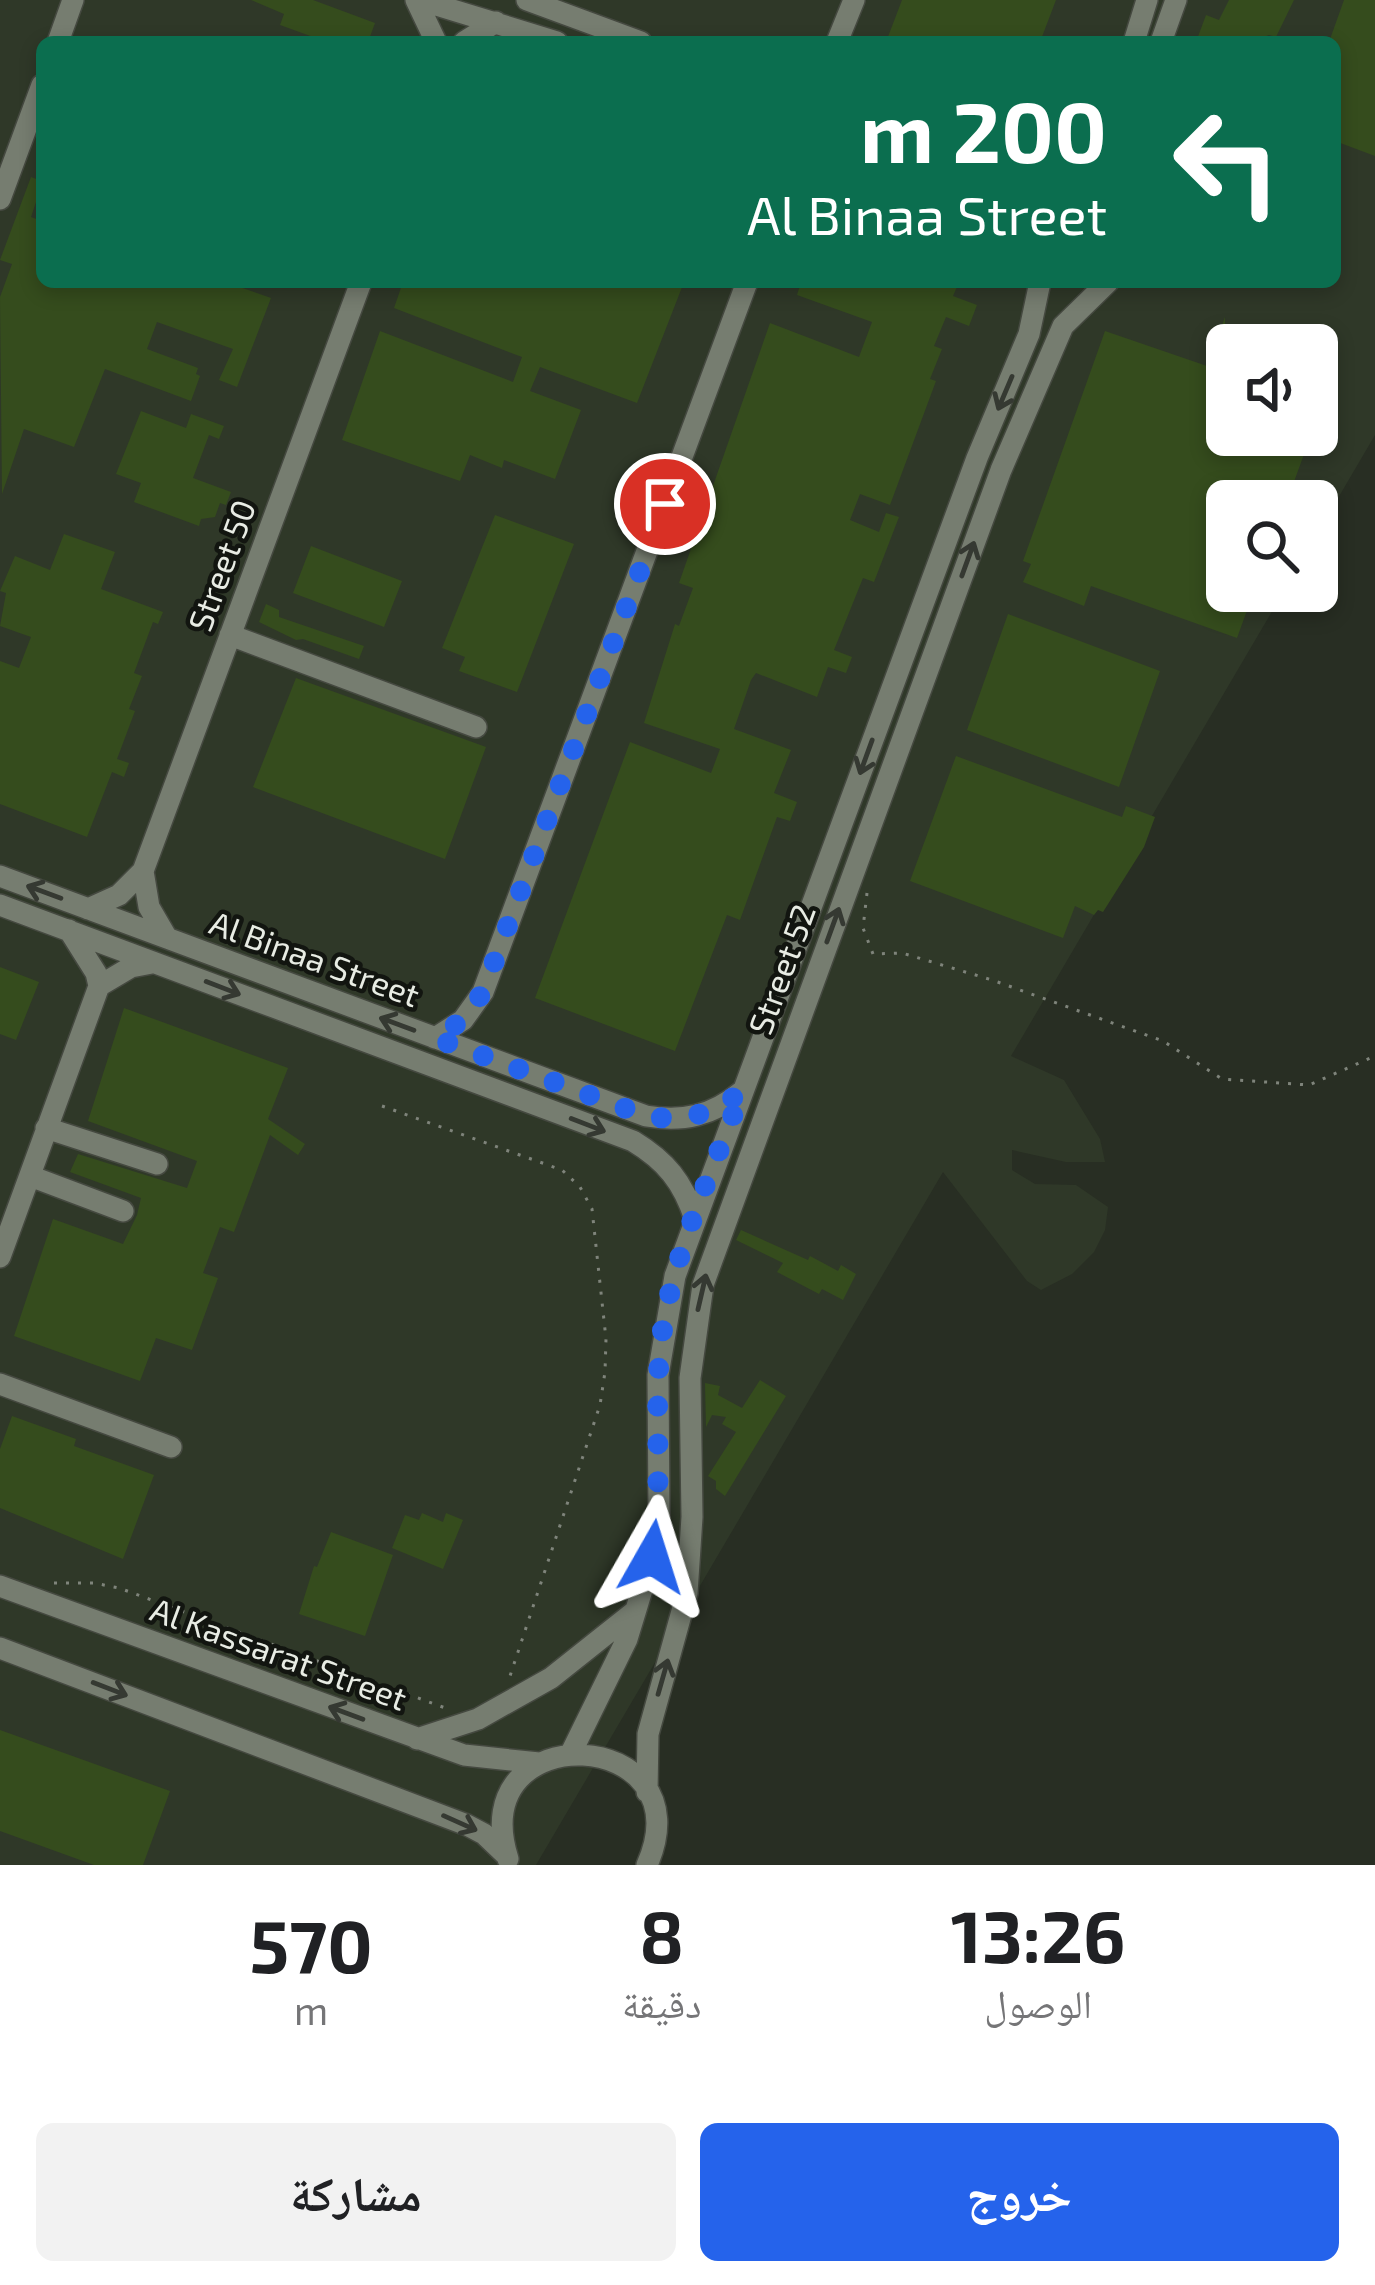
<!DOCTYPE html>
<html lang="ar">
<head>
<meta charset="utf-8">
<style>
	:root { --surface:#fff; --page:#f2f2f2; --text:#202124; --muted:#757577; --accent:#2563eb }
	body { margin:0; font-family:"Exo 2","Noto Naskh Arabic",sans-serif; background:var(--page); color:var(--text); direction:rtl; height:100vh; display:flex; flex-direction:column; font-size:45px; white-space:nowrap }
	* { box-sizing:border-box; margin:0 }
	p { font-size:39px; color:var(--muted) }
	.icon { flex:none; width:66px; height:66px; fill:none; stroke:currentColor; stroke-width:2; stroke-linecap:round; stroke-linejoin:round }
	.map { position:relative; height:1865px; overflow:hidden; direction:ltr }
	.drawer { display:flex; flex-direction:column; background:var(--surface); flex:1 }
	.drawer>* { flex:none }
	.banner { position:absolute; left:36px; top:36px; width:1305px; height:252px; border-radius:18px; box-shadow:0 6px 18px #0003; direction:rtl; background:#0b6e4f; color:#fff; overflow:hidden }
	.fabs { position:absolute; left:1206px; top:324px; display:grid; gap:24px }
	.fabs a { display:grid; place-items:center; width:132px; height:132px; border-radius:18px; background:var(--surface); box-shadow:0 6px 18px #0003; font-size:60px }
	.pin { position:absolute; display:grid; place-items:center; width:102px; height:102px; color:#fff; margin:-51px; border:6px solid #fff; border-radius:50%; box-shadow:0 3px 12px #0007 }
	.me { position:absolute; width:132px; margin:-66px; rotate:6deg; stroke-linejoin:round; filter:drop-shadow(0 0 9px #0008) }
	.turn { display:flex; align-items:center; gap:42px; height:252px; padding:0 36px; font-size:54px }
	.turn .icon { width:156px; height:156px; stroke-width:2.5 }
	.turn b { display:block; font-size:84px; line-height:102px }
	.eta { display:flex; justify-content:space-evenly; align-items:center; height:204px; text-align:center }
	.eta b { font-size:72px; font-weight:700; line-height:84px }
	.cta { display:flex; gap:24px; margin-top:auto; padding:24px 36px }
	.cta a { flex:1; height:138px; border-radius:18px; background:var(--accent); color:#fff; font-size:48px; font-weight:700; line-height:138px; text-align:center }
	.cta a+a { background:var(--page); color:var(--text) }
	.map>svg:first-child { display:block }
	.built { fill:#2f3828; fill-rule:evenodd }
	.building { fill:#354c1d }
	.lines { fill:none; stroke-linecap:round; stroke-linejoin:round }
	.minor-casing { stroke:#454940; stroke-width:24 }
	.path { stroke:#7f847b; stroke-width:3; stroke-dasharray:3 9; stroke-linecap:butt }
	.minor { stroke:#767d70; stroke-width:21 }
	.oneway { stroke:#353932 }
	.route { stroke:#2563eb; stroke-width:21; stroke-dasharray:0 37.8 }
	.labels { text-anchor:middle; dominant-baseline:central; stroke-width:9; stroke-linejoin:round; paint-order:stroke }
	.street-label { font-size:33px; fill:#e8ece4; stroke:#121510 }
</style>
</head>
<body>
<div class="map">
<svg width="1375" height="1865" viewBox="0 0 1375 1865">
	<rect width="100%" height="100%" fill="#282e23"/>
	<path class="built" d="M0,0h1375v435l-58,99v-33h-90v90h57l-273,465 53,24 36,59 5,23h-39l-54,-12v20l23,14 41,1 32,22 -3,23 -11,22 -22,22 -31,16 -14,-9 -84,-109 -407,693h-536zM42,42h1293v240h-1293zM1227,345h90v90h-90z"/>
	<path class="building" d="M251,0h62l62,23 -7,19h-41l-47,-17 4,-11z
		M902,0h154l-16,42h-154z
		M1229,0h65l-18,37 -7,-2 -19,7h-54l10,-27 13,5z
		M1344,0h31v156l-40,-15v-99h-6z
		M31,177l11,4v13l-3,-1 -8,24 11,4v61h184l45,16 -34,89 -18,-7 14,-31 -76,-27 -10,27 51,19 -2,6 4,2 -9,25 -86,-32 -31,78 -50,-18 -22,65 -2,-197 12,-33 -12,-4z
		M403,282h281l-47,121 -97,-36 -10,24 51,19 -26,69 -51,-19 -2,8 -32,-13 -10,26 -118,-41 38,-109 133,51 9,-25 -128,-49z
		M801,282h158l-6,14 24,9 -8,21 -23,-9 -12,29 8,3 -12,30 6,2 -46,124 -30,-11 -10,26 29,12 7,-19 13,4 -25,65 -11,-4 -29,72 18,7 -6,16 -18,-6 -11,30 -61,-24 -5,7 -17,49 57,21 -17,43 23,9 -7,19 -13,-4 -37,103 -13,-5 -52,136 -140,-53 95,-256 81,31 9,-24 -76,-26 31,-99 4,2 14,-38 -14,-5 91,-260 89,34 13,-35 -75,-27z
		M1225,317l2,118h84l-24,66h-60v90h27l-17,47 -146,-52 -7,20 -61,-24 8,-18 -8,-3 82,-230 102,35z
		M141,411l45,17 5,-14 33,12 -5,13 -10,-4 -16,43 38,14 -5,13 -6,-2 -5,14 -14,2 -2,7 -65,-24 7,-19 -25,-9z
		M495,515l79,29 -57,148 -58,-21 6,-14 -23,-9z
		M64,534l51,18 -14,37 62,23 -5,12 -5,-2 -19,51 8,3 -13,33 6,2 -18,48 12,4 -5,14 -12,-5 -25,65 -87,-33v-143l19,7 12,-31 -31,-11 6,-33 -6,-2 15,-35 35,14z
		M311,546l91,35 -18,46 -91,-34z
		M266,604l13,6v7l85,29 -5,13 -56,-20 -7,1 -37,-18z
		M1008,614l152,57 -41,116 -152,-57z
		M296,678l190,69 -41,112 -192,-72z
		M956,756l166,61 4,-11 29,11 -11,30 -41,65 -5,-2 -4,5 -19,-9 -12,32 -153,-57z
		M0,967l39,15 -23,58 -16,-6z
		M124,1008l164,60 -20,51 37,25 -7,11 -28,-20 -36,97 -14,-5 -17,46 15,5 -26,72 -36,-12 -16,43 -126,-45 39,-117 70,25 14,-29 4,-17 -71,-26 8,-18 109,34 10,-27 -109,-40z
		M741,1230l67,30 2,-4 28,15 3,-6 15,9 -13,26 -21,-11 -3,5 -42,-22 6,-9 -47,-23z
		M760,1380l26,16 -61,100 -9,-7v-8l-8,-5 28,-44 -14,-8 4,-7 -14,-2 -6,12 -1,-44 15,3 -2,9 24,13z
		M12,1416l64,23 -2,7 80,29 -31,84 -123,-51v-59z
		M422,1513l21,9 3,-9 17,7 -20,49 -51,-21 13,-33 14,5z
		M331,1532l62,23 -28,81 -66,-22 15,-48 3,1z
		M0,1730l170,61 -27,74h-49l-94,-34z"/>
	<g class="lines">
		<g class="minor-casing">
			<path id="minor" d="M416,0l20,42
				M420,0l137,42
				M527,0l114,42
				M58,42l15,-42
				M464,42l32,-20
				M837,42l17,-42
				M1134,42l13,-42
				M1161,42l15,-42
				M0,199l42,-114
				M230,635l246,92
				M143,871l6,36 18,31
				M0,876l646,240c37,6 66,0 95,-24
				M0,905l633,236c33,20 50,41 62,78
				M88,909l31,-14 24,-24 218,-589
				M69,930l27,43 3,13
				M435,1038l28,-18 20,-28 264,-710
				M46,1128l111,36
				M30,1176l93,35
				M0,1257l99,-271 32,-19 21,-4
				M0,1384l171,63
				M0,1586l464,169 75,8
				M0,1648l467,177 17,9 23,22
				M417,1739l61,-20 73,-41 83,-66
				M571,1753l56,-114 25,-82 7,-42 -1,-140 17,-99 302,-818 52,-124 11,-52
				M647,1792l1,-58 39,-141 5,-76 -2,-139 13,-93 298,-815 62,-144 45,-44
				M508,1859c-46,-146 200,-133 139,6"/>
		</g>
		<path class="path" d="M867,893l-4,35 10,26 29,-1 90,27 171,61 59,38 87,6 66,-29
			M382,1106l180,64 18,17 12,22 14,130 -1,33 -5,33 -90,271
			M54,1583h40l25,5 329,121"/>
		<use href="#minor" class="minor"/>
	</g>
	<defs><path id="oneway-shaft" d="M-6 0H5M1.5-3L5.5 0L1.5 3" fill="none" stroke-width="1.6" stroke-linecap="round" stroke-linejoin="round" transform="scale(3)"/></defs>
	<g class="oneway">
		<use href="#oneway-shaft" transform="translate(1005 393) rotate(113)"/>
		<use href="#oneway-shaft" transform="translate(968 559) rotate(-70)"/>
		<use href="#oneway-shaft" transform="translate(866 757) rotate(110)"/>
		<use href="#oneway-shaft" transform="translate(44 892) rotate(-160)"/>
		<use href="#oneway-shaft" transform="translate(833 925) rotate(-70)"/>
		<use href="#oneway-shaft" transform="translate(223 988) rotate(21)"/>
		<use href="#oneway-shaft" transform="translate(397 1024) rotate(-160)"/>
		<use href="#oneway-shaft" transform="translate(588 1125) rotate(21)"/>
		<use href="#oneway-shaft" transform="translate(702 1292) rotate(-77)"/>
		<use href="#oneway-shaft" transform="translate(663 1677) rotate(-74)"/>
		<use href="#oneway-shaft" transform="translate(110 1689) rotate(21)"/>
		<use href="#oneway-shaft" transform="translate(346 1713) rotate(-160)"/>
		<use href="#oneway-shaft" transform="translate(460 1823) rotate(24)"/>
	</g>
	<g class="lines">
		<path class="route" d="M652,1557c13,-76 -1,-153 11,-230 13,-81 51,-159 79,-236 -30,24 -59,31 -96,25l-211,-78 28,-18 20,-28 182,-488"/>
	</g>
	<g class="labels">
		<g class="street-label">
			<text transform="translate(221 565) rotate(-70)">Street 50</text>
			<text transform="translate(315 958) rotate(20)">Al Binaa Street</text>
			<text transform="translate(781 969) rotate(-70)">Street 52</text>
			<text transform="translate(279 1653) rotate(20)">Al Kassarat Street</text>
		</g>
	</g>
</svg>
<div class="fabs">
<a><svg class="icon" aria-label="sound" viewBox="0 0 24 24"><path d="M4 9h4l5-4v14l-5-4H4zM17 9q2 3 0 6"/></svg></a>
<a><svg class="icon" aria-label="search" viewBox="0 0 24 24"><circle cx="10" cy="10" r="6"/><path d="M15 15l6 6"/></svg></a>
</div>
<div class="pin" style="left:665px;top:504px;background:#d93025"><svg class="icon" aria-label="arrive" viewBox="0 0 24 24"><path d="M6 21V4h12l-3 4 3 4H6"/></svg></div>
<svg class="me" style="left:652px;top:1557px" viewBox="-20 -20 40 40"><path d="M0-17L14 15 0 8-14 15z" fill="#2563eb" stroke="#fff" stroke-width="4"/></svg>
<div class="banner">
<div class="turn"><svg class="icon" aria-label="left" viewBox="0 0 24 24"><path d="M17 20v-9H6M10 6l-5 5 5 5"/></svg><div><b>200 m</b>Al Binaa Street</div></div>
</div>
</div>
<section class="drawer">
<div class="eta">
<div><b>13:26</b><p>الوصول</p></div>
<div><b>8</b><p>دقيقة</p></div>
<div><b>570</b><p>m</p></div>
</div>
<div class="cta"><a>خروج</a><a>مشاركة</a></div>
</section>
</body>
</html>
